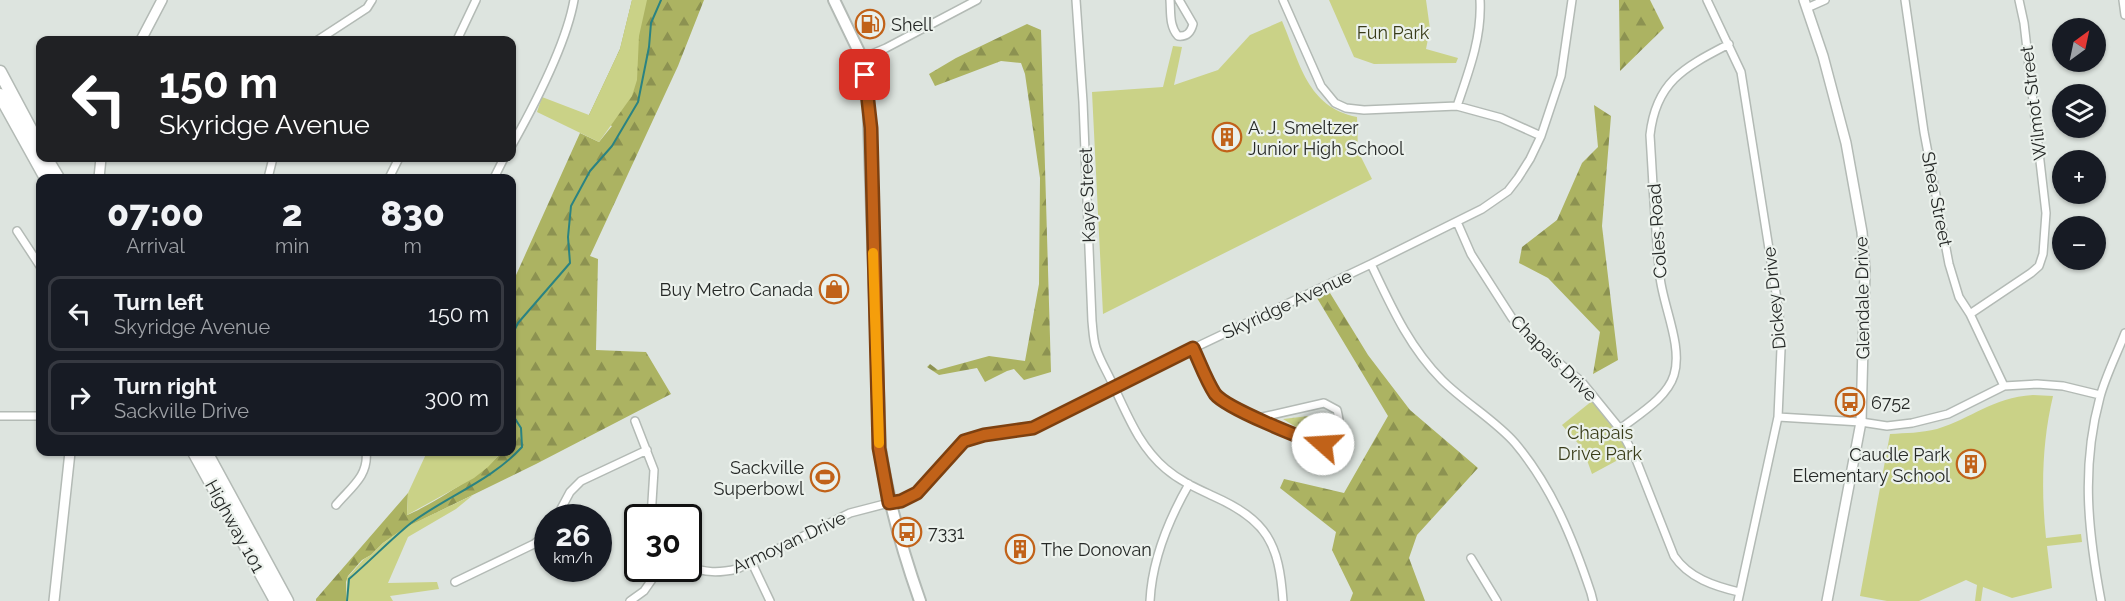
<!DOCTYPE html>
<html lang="en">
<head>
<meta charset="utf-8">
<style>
	:root { --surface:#171b24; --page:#242831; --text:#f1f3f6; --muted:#9ea1a6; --line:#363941 }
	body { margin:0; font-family:Raleway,sans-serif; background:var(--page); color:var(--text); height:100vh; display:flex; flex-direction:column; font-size:22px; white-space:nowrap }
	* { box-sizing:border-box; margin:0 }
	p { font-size:20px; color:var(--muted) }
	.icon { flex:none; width:33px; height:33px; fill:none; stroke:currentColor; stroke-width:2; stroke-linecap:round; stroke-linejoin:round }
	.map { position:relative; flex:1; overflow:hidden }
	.sheet { position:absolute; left:36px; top:174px; width:480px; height:282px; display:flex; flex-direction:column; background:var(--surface); border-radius:12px; box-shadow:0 2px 4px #0004 }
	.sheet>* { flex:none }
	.top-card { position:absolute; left:36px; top:36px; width:480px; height:126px; border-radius:12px; box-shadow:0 2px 4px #0004; background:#202124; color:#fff; overflow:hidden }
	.needle { width:39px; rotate:33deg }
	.controls { position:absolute; left:2052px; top:18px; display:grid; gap:12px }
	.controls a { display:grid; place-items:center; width:54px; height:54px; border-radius:50%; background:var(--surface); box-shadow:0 2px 4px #0004; font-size:30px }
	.speed { position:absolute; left:534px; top:504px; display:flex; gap:12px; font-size:30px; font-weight:700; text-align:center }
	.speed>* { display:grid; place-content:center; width:78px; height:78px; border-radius:50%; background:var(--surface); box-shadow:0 2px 4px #0004; line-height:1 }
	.speed small { font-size:15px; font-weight:400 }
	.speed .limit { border:3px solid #111; border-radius:9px; background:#fff; color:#111 }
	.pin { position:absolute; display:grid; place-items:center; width:51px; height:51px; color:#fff; margin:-26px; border-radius:12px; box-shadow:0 3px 9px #0006 }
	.me { position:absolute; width:66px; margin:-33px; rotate:289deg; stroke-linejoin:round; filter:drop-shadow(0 0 4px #0008) }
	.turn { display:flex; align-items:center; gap:21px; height:126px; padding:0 24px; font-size:27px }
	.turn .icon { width:78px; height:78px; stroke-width:2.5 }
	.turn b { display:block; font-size:42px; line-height:51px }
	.eta { display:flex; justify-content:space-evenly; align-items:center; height:102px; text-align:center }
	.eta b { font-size:36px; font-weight:800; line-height:42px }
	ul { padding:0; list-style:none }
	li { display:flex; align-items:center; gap:18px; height:75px; margin:0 12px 9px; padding:0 12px; border:3px solid var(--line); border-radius:12px }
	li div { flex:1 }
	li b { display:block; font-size:22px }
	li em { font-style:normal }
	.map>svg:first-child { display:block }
	.grass { fill:url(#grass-dots) }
	.forest { fill:url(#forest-firs) }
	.park { fill:#cad287 }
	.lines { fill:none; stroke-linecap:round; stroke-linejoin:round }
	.stream { stroke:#2a8382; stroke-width:2 }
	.street-casing { stroke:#b3bab5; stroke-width:10 }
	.secondary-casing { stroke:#b3bab5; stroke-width:12 }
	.primary-casing { stroke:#b3bab5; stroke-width:14 }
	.highway-casing { stroke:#b3bab5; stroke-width:15 }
	.street { stroke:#fff; stroke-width:7 }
	.secondary { stroke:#fff; stroke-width:9 }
	.primary { stroke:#fff; stroke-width:10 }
	.highway { stroke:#fff; stroke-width:12 }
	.route-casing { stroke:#7d4010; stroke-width:15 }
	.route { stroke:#c16219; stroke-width:10 }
	.slow { stroke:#f59e0b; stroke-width:10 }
	.labels { text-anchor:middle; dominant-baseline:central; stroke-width:4.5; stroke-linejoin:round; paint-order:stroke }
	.poi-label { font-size:18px; fill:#262927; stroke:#ebf1ec; text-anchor:start }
	.park-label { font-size:18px; fill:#393c19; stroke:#ebf1ec }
	.street-label { font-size:18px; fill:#262927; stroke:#ebf1ec }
</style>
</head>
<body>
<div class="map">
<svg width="2125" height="601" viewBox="0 0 2125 601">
	<defs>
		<pattern id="grass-dots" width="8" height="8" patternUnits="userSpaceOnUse" patternTransform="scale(1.5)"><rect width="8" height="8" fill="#cad287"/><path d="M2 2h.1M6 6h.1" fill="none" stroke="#adb475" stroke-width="1.8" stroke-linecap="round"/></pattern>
		<pattern id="forest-firs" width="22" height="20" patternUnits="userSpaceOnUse" patternTransform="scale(1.5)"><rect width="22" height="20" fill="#acb362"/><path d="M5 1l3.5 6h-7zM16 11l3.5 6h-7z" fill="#8c9251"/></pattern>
	</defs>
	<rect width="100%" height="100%" fill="#dde4df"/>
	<path class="grass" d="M1326,414l8,7v11l-15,7 -15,-7 -21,-13z"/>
	<path class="forest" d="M632,0h72l-26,66 -88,190 8,3 -2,91 50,2 25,42 -135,70 -131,64 -22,15 -12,12 -9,5 -14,16 -2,6v19h-30v-2l92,-106 -1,22c23,-9 80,-45 95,-63h10c0,-14 8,-26 0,-38v-130l68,-151 19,9 13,-16 -23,-11 31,-66z
		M1619,0h31l14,28 -44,43z
		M1027,24l14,6 10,342 -27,8 -10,-11 -7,2 -22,11 -8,-14 -38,7 -12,-8 3,-3 8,6 51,-14 36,5 14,-77 1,-106 -15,-104 -4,-11 -20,-2 -66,25 -6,-12 27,-16z
		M1594,105l17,11 -9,110 16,134 -25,14 7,-42 -52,-54 -29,-15 3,-16 35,-27 25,-57 16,-16z
		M1330,293l38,62 42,55 68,58 -61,67 -8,23 16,43h-75l3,-8 -21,-43 4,-18 -56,-44 4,-9 60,14 44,-77 -71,-118z"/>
	<path class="park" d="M632,0h15l-8,36 -2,44 -5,16 -33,46 -62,-30 5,-15 47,18 31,-66z
		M1329,0h97l4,29 -4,20 32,9 -2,5 -82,1 -20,-7z
		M1282,21c18,42 25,86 75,96l1,34 14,28 -269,135 -11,-222 71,-5 10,-41 9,1 -8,38 44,-15 32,-35z
		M2033,395l20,1c-11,46 -12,95 -7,142l35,-4 1,8 -35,4 5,42 -40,10 -29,-11 -2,14h-6l2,-16 -11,-5 -47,21h-32l-27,-5 30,-162c16,-1 31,-1 47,-5 36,-11 54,-31 96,-34z
		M1592,401l28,36 9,17 -37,20 -9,-25 -21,-24z
		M427,452h75l-14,15 -14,11 -67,37 1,-22z
		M473,495l-17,14 -48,28 -20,46 49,-1 2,7 -49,7 3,5h-47l1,-23 17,-19 7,-4 12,-12 21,-15z"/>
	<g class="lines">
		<path class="stream" d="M512,335l6,-12 52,-60 -2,-26 3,-31 19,-35 22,-25 26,-44 11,-55 2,-24 10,-23
			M347,601l2,-22c21,-18 41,-39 62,-56 36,-27 80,-42 111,-76l-1,-19 -9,-14"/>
		<g class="street-casing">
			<path id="street" d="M1076,0l7,102 9,219c1,9 1,18 4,27 4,13 12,25 17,37 15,31 26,61 53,84 14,12 30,19 47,27 54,24 66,47 70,105
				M1170,0c1,12 -1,26 8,36 9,1 13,-4 15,-12l-14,-24
				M1283,0l38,86 14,17 11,5 18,2 93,-4 44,12 40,18
				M1707,0l34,72 38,240 2,37 -3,68 -40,184
				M1905,0l19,132 25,132 10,33 11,17 34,72
				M2123,0l2,15
				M1807,8l18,-8
				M318,40l49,-32 5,-8
				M457,40l19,-40
				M862,58l24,-10 91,-48
				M1457,106c12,-35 25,-69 23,-106
				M512,145c23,-41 54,-100 62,-145
				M268,178l5,-20
				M389,178l10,-20
				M494,178l10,-20
				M1457,222l14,32 41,64 29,30 40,33 39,48 15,28 39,99c15,22 40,30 65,36
				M17,231l23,35
				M1371,264c20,42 38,83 71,116 22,22 54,41 73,63 37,44 58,96 76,150l2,8
				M1970,314l61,-41 8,-7 4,-12 3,-41 -22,-190 -5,-23
				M1193,348c7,15 13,38 26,49 11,10 99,51 110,46 14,-7 11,-21 8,-33l-13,-7 -66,15
				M0,416h40
				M1778,417l83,5 26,4 25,-3 36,-9 56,-28 33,-2 26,2 37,9
				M635,421l19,49 -3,48
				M1620,429c19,-15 47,-31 54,-54 9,-29 -11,-69 -14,-98 -5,-47 -7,-95 -10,-142 6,-54 35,-68 79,-91
				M336,505c14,-17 33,-29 30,-53
				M556,518l14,-26 11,-11 66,-31
				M1471,558l26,43
				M752,563l18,38
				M688,566c17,7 31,7 49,3l113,-56 58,-15 18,-13 24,-30 15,-13 19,-7 49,-7 29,-13 52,-29 257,-122 111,-55 26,-18 10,-13 12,-19 11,-23 20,-60 11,-76
				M455,582l79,-38 14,-11
				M630,601l14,-10 16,-23
				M1150,601c2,-41 19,-82 39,-117
				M2101,601c-13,-70 -20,-134 -1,-204 6,-22 17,-43 25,-64"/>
		</g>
		<g class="secondary-casing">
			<path id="secondary" d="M1804,0l19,56 23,87 16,89 3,39 -4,151 -34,179
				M141,40l21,-40
				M99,178l2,-20
				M54,601l16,-149"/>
		</g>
		<g class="primary-casing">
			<path id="primary" d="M834,0l28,58 6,34 12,356c8,53 22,102 40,153"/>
		</g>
		<g class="highway-casing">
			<path id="highway" d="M0,72l40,75
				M0,95l46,83
				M46,158l12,20
				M194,452l82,149
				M206,452l81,149"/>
		</g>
		<use href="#street" class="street"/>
		<use href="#secondary" class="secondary"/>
		<use href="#primary" class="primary"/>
		<use href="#highway" class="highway"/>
	</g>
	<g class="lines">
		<g class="route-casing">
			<path id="route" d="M865,75l6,53 8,320 10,55 12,-2 16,-8 47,-52 20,-6 49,-7 160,-80c7,15 13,32 22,46 11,14 89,46 108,50"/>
		</g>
		<use href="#route" class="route"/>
		<path class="slow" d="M873,253l6,190"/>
	</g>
	<defs>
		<g id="fuel-ring" transform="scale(1.5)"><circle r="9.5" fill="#ebf1ec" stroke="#c16219" stroke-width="1.5"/><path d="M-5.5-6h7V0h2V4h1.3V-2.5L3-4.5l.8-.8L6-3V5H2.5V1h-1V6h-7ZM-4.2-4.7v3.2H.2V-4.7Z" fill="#c16219"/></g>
		<g id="building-ring" transform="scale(1.5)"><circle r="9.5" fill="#ebf1ec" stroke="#c16219" stroke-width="1.5"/><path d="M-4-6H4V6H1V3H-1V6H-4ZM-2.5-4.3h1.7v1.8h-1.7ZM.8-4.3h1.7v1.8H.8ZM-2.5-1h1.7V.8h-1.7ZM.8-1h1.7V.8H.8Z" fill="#c16219"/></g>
		<g id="shop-ring" transform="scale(1.5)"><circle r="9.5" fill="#ebf1ec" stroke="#c16219" stroke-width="1.5"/><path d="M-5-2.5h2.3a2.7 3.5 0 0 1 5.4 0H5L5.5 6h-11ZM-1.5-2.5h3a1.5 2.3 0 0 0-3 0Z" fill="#c16219"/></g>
		<g id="bus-ring" transform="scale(1.5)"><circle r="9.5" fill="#ebf1ec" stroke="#c16219" stroke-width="1.5"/><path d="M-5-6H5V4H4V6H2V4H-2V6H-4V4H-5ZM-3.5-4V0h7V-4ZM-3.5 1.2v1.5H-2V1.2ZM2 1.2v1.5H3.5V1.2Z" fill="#c16219"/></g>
		<g id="stadium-ring" transform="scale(1.5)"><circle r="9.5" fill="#ebf1ec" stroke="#c16219" stroke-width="1.5"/><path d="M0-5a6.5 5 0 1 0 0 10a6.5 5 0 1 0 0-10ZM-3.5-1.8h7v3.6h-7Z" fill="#c16219"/></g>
	</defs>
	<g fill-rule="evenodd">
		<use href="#fuel-ring" x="870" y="24"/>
		<use href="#building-ring" x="1227" y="137"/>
		<use href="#shop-ring" x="834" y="289"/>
		<use href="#bus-ring" x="1850" y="402"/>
		<use href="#building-ring" x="1971" y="464"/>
		<use href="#stadium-ring" x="825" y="477"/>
		<use href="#bus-ring" x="907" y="532"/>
		<use href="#building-ring" x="1020" y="549"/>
	</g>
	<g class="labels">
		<g class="poi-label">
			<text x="891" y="24">Shell</text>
			<text x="1248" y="127">A. J. Smeltzer<tspan x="1248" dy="21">Junior High School</tspan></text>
			<text x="813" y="289" text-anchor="end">Buy Metro Canada</text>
			<text x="1871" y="402">6752</text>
			<text x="1950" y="454" text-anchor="end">Caudle Park<tspan x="1950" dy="21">Elementary School</tspan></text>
			<text x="804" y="467" text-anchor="end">Sackville<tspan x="804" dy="21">Superbowl</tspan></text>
			<text x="928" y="532">7331</text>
			<text x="1041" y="549">The Donovan</text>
		</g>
		<g class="park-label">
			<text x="1393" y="32">Fun Park</text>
			<text x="1600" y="432">Chapais<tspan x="1600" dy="21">Drive Park</tspan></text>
		</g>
		<g class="street-label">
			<text transform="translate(2033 103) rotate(-97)">Wilmot Street</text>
			<text transform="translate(1087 195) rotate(-92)">Kaye Street</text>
			<text transform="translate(1937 199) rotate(79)">Shea Street</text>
			<text transform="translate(1657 231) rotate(-94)">Coles Road</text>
			<text transform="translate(1774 298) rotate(-96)">Dickey Drive</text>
			<text transform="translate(1862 298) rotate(-91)">Glendale Drive</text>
			<text transform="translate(1287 304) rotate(-25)">Skyridge Avenue</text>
			<text transform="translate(1554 358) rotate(45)">Chapais Drive</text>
			<text transform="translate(235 526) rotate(61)">Highway 101</text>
			<text transform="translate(789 542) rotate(-25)">Armoyan Drive</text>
		</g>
	</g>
</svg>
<div class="controls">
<a><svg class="needle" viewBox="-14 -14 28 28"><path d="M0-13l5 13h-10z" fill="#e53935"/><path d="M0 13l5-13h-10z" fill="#9ea1a6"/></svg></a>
<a><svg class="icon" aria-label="layers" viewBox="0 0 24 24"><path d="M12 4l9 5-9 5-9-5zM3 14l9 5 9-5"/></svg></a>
<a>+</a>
<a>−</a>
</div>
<div class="speed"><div>26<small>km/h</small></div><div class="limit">30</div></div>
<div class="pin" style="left:865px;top:75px;background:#d93025"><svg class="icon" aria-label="arrive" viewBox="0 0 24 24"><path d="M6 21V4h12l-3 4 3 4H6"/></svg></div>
<svg class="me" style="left:1323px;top:444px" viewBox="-20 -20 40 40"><circle r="19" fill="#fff"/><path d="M0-13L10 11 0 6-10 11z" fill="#c16219"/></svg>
<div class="top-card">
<div class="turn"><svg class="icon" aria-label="left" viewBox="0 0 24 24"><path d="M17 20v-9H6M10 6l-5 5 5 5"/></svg><div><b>150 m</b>Skyridge Avenue</div></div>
</div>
<section class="sheet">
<div class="eta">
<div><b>07:00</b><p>Arrival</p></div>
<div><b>2</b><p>min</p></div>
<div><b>830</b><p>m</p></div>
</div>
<ul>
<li><svg class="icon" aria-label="left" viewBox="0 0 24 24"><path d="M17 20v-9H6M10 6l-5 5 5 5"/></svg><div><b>Turn left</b><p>Skyridge Avenue</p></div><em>150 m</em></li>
<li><svg class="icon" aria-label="right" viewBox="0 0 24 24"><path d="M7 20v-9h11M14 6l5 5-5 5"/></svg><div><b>Turn right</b><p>Sackville Drive</p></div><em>300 m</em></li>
</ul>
</section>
</div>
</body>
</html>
